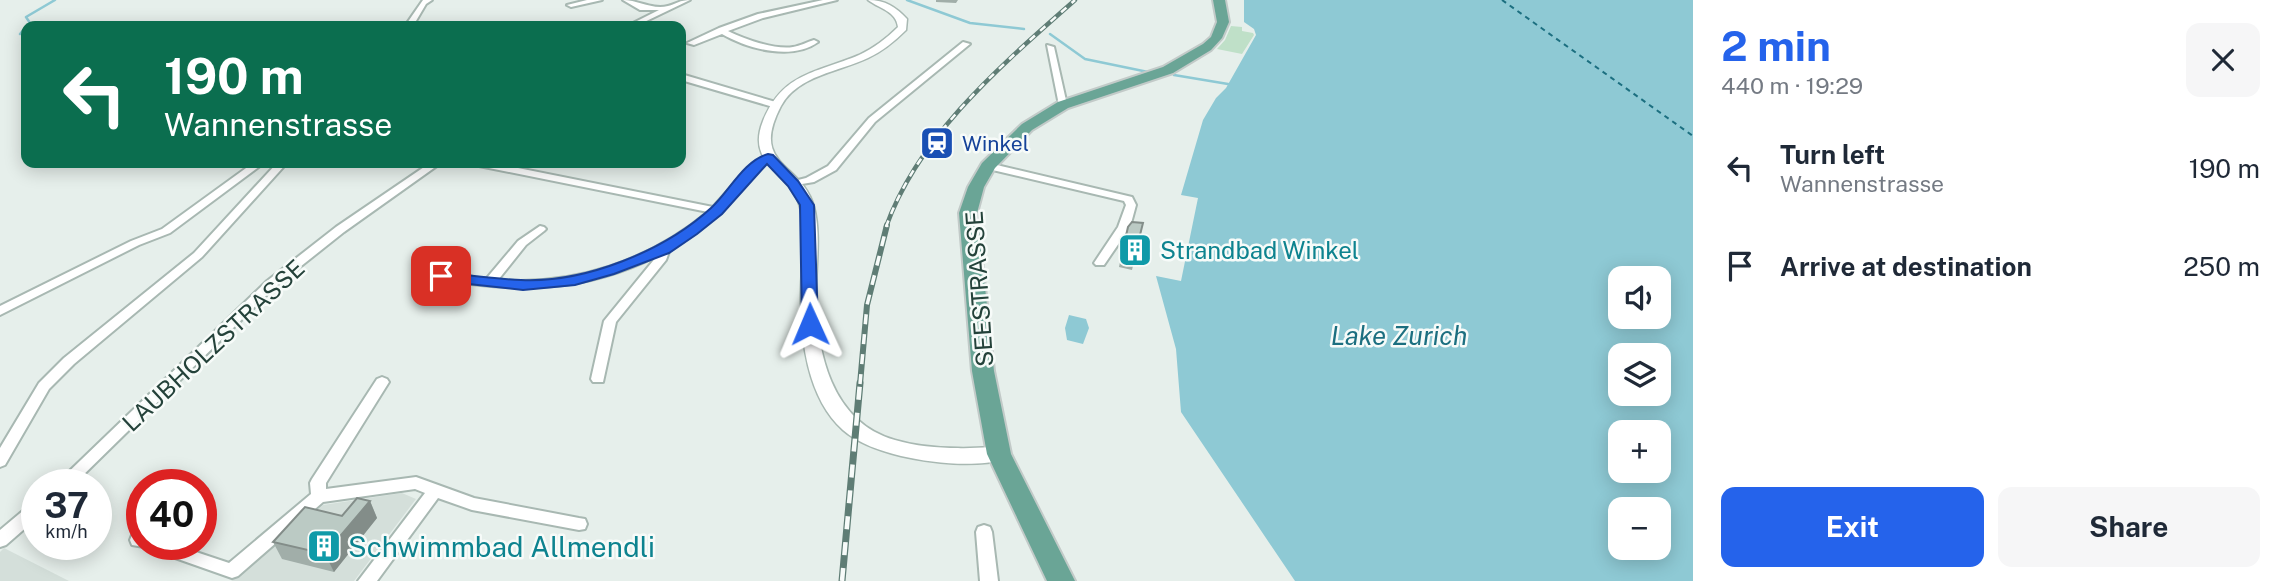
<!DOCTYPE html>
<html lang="en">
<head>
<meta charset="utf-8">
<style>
	:root { --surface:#fff; --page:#f6f6f7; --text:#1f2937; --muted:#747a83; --accent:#2563eb }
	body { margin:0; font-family:"Public Sans",sans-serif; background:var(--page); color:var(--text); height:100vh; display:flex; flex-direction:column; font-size:26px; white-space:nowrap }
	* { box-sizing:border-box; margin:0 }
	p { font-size:23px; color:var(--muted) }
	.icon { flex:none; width:38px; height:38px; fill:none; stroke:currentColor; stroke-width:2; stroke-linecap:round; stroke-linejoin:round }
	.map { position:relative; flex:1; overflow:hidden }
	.panel { display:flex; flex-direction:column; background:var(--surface); width:595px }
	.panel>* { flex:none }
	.hud { position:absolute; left:21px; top:21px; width:665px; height:147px; border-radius:14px; box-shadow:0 4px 18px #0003; background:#0b6e4f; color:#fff; overflow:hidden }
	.tools { position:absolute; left:1608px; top:266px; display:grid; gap:14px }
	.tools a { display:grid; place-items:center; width:63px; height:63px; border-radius:14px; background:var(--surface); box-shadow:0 4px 18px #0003; font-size:35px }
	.speed { position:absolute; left:21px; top:469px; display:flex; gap:14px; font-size:35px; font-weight:700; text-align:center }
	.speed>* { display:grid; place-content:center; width:91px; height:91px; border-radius:50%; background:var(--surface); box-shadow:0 4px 18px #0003; line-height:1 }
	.speed small { font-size:18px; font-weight:400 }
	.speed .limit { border:10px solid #d22; background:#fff; color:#111 }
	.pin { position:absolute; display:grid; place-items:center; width:60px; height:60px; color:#fff; margin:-30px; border-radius:14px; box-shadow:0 4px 10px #0006 }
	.me { position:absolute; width:77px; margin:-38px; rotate:359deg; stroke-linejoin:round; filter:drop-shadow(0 0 5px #0008) }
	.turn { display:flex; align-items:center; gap:24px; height:147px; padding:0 28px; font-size:32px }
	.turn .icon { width:91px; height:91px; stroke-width:2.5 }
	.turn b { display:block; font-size:49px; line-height:60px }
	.round { display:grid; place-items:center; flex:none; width:74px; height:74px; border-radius:14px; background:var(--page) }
	.overview { display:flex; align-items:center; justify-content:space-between; height:119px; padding:0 28px }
	h1 { font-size:42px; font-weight:700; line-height:52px; color:var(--accent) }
	.cta { display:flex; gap:14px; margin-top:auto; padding:14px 28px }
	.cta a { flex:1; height:80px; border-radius:14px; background:var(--accent); color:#fff; font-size:28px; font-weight:700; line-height:80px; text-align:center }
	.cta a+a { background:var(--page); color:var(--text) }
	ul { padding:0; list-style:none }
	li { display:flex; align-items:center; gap:21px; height:98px; padding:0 28px }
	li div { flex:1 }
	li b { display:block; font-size:26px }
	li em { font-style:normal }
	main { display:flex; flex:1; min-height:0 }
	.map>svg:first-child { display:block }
	.built { fill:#d4dfda }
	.green { fill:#bfe0c8 }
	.water { fill:#8ec9d4; fill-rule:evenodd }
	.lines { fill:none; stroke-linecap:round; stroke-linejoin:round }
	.stream { stroke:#8ec9d4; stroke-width:2.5 }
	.ferry { stroke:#1c6f80; stroke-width:2; stroke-dasharray:5 4.5; stroke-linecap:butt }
	.minor-casing { stroke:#a8b8b2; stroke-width:4 }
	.tertiary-casing { stroke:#a8b8b2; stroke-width:3 }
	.primary-casing { stroke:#c2cac8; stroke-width:4 }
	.minor { fill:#fff; fill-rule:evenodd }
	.tertiary { fill:#fff; fill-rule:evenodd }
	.primary { fill:#6aa596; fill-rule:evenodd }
	.rail-far2-casing { stroke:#5f7d75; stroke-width:4.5 }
	.rail-far1-casing { stroke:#5f7d75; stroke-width:6 }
	.rail-casing { stroke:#5f7d75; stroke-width:7 }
	.rail-far2 { stroke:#f7fbf9; stroke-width:2.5; stroke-dasharray:7; stroke-linecap:butt }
	.rail-far1 { stroke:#f7fbf9; stroke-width:3.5; stroke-dasharray:10; stroke-linecap:butt }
	.rail { stroke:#f7fbf9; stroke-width:4.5; stroke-dasharray:13; stroke-linecap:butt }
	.wall { fill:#a1aea9 }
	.shaded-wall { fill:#838d89 }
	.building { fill:#bbcac4; stroke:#838d89; stroke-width:2 }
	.route { fill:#2563eb; stroke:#184099; stroke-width:2 }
	.labels { text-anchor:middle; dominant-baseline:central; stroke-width:5; stroke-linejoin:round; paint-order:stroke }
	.far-transit-label { font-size:21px; fill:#164399; stroke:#f7fbf9; text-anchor:start }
	.culture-label { font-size:24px; fill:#0d838f; stroke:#f7fbf9; text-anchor:start }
	.street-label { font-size:24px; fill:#24423a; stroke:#f7fbf9 }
	.water-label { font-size:26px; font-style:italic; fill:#1c6f80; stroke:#f7fbf9 }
	.near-culture-label { font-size:28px; fill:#0d838f; stroke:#f7fbf9; text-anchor:start }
</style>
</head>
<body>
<main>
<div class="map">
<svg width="1693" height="581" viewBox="0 0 1693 581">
	<rect width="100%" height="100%" fill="#e6efeb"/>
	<path class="built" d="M402,493l14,6 -62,82h-123l92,-76z
		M4,548l65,33h-69v-29z"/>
	<path class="green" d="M1231,26l11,1v4l11,2 1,2 -12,19 -25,-5 8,-9z"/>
	<path class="water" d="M1244,0h449v581h-398l-114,-169 -5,-63 -20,-73 25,5 17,-83 -17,-3 22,-75 13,-22 10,-10 30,-53 -2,-6 -10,-7zM1620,278h39v39h-39zM1620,355h39v39h-39zM1620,432h39v39h-39zM1620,509h39v39h-39z
		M1069,315l17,4 3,9 -6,16 -16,-4 -2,-12z"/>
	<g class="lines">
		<path class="stream" d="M907,0l63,23 54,6
			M27,26l3,-3 -4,-6 29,-17
			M20,34l6,-7
			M1050,34l35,25 63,13
			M1174,75l54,9"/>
		<path class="ferry" d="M1502,0l191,136"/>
		<g class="minor-casing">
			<path id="minor" d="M423,0h9l-6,4 -13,22h-8z
				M587,0h15l-31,7 -4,-2z
				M623,0c15,0 29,10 45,6 8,-2 12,-6 22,-6l-54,26h-9l32,-16h-19z
				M823,0h14l-74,18 -35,13c16,8 47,19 65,16 7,-1 14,-5 21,-7l4,2c-26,19 -70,7 -96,-8l-28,11 -7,-2 32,-15 39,-14z
				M963,42l7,2 -95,78 -39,48 -22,12 -24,4v-4l16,-4 22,-12 41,-48z
				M1047,45l7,2 13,58 -1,2 -7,-2z
				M681,74l98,29 1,2 -7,2 -92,-27z
				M768,155l5,3 -2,2 -17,13 -33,40 -51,36 -4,11 -50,62 -13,60h-10l-2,-3 13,-58 53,-65c-74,37 -137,36 -216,24l-6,-4 6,-4 45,7 32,-38 22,-15 4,1 2,2 -2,2 -18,14 -28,35c76,6 151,-19 210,-68l-229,-46 -5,-3h19l220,44 34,-38z
				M253,163h11l-94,70 -31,12 -139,70v-9l131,-65 31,-12z
				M277,163h10l-85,94 -128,107 -25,25 -44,76 -5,2v-19l39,-65 25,-25 130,-105z
				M430,163h11l-97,69 -68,54 -203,199h-18l212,-204 69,-54z
				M988,163l144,34 4,8 -6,22 -26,38h-8l-2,-2 24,-36 8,-22 -2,-4 -140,-33 -1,-2z
				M382,377l5,2 2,3 -63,101v6l90,-12 58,21 105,20 6,1 2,5 -2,5 -6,1 -107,-20 -34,-12 -61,83h-19l67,-88 -10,-4 -92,13 -85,74 -6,2 -88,-31 -12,-2 -2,-5 2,-5 10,-1v10h30l57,19 82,-69 -1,-11 2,-4 65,-100z
				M37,502v16l-31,27 -6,2v-17l31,-26z
				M984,525l6,2 2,5 6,49h-18l-4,-49 2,-5z"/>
		</g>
		<g class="tertiary-casing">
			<path id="tertiary" d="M868,0c17,0 28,7 39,19l-1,11c-11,11 -23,21 -38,28 -29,14 -70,17 -87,48 -32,61 21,56 33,101 7,27 2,58 2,85 0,59 15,130 79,148 20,6 42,8 63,8 16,1 33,-3 48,1l3,5 -3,5c-31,9 -74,4 -105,-3 -20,-5 -42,-12 -58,-26 -36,-32 -43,-93 -42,-138 0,-27 6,-58 -1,-85 -9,-36 -55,-41 -37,-86 20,-49 54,-48 96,-66 15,-7 28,-17 39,-28 -2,-16 -18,-18 -30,-27z"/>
		</g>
		<g class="primary-casing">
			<path id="primary" d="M1213,0h12l4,22 -7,16 -11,12 -38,23 -105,35 -36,22 -37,38 -11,19 -7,26 17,158 17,83 64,127h-28l-60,-127 -15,-83 -13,-158 9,-26 14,-24 40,-39 36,-22 105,-35 40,-23 8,-7 6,-15z"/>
		</g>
		<use href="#minor" class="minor"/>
		<use href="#tertiary" class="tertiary"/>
		<use href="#primary" class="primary"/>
		<g class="rail-far2-casing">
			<path id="rail-far2" d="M886,227c33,-93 118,-164 189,-227"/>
		</g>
		<g class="rail-far1-casing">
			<path id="rail-far1" d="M860,384l7,-79 20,-80"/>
		</g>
		<g class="rail-casing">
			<path id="rail" d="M842,581l18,-198"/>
		</g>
		<use href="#rail-far2" class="rail-far2"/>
		<use href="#rail-far1" class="rail-far1"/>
		<use href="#rail" class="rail"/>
	</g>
	<path class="wall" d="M936,0h22l-2,3 -20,-1z
		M1143,223l-11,47 -13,-3 2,-10z
		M370,501l7,17 -43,54 -52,-13 -9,-17 69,-26z"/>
	<path class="shaded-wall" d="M370,501l7,17 -43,54 -9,-18z"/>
	<path class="building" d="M1132,222l11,1 -9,36 -13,-2 7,-30z
		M357,498l13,3 -45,53 -52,-12 32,-35 37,9z"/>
	<path class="route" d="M768,154l5,1 25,26 16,24 4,119 -2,3 -6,2 -8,-5 -2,-119 -12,-19 -21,-22 -45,50 -25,20 -28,19 -55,21 -39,11 -52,5 -82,-9 -8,-5 8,-4c27,3 53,7 80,8 64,3 143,-29 190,-72 18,-16 32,-47 57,-54z"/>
	<defs>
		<g id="station-square" transform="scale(1.75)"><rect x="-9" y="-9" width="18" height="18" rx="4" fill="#1a4fb4" stroke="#f7fbf9"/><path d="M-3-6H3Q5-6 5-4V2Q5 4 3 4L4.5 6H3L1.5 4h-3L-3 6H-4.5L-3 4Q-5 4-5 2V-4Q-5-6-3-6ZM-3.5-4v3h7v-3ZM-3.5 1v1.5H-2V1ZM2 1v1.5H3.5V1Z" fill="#fff"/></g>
		<g id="building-square" transform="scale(1.75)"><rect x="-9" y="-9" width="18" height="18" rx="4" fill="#0f9aa8" stroke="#f7fbf9"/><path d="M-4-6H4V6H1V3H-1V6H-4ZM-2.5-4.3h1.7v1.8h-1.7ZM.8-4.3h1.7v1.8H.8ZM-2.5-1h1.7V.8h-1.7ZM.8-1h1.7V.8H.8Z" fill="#fff"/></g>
	</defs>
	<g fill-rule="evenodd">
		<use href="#station-square" x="937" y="143"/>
		<use href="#building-square" x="1135" y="250"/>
		<use href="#building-square" x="324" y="546"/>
	</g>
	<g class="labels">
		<g class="far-transit-label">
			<text x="962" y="143">Winkel</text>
		</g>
		<g class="culture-label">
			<text x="1160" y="250">Strandbad Winkel</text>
		</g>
		<g class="street-label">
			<text transform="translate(979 289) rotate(-94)">SEESTRASSE</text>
			<text transform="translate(213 345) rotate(-43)">LAUBHOLZSTRASSE</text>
		</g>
		<g class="water-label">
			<text x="1399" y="335">Lake Zurich</text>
		</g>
		<g class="near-culture-label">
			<text x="348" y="546">Schwimmbad Allmendli</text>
		</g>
	</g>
</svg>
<div class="tools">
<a><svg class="icon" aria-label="sound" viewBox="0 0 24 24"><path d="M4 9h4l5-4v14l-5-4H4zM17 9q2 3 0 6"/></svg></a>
<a><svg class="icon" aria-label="layers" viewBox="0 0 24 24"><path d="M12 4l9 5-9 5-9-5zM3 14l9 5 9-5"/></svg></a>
<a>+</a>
<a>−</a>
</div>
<div class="speed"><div>37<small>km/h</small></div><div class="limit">40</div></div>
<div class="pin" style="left:441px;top:276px;background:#d93025"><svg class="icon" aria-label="arrive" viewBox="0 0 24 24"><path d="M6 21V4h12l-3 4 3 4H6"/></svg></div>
<svg class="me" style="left:810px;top:324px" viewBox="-20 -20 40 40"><path d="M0-17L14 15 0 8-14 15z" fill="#2563eb" stroke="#fff" stroke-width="4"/></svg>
<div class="hud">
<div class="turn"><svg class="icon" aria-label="left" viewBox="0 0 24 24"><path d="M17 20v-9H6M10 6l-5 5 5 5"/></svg><div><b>190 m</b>Wannenstrasse</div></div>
</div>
</div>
<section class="panel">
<div class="overview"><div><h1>2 min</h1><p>440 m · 19:29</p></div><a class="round"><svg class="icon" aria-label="close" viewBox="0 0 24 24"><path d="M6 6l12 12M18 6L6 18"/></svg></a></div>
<ul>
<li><svg class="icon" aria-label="left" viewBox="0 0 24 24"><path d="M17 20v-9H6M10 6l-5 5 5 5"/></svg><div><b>Turn left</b><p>Wannenstrasse</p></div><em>190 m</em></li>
<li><svg class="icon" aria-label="arrive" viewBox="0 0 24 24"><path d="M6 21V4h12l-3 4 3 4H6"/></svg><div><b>Arrive at destination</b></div><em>250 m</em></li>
</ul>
<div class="cta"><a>Exit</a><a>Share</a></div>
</section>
</main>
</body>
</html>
